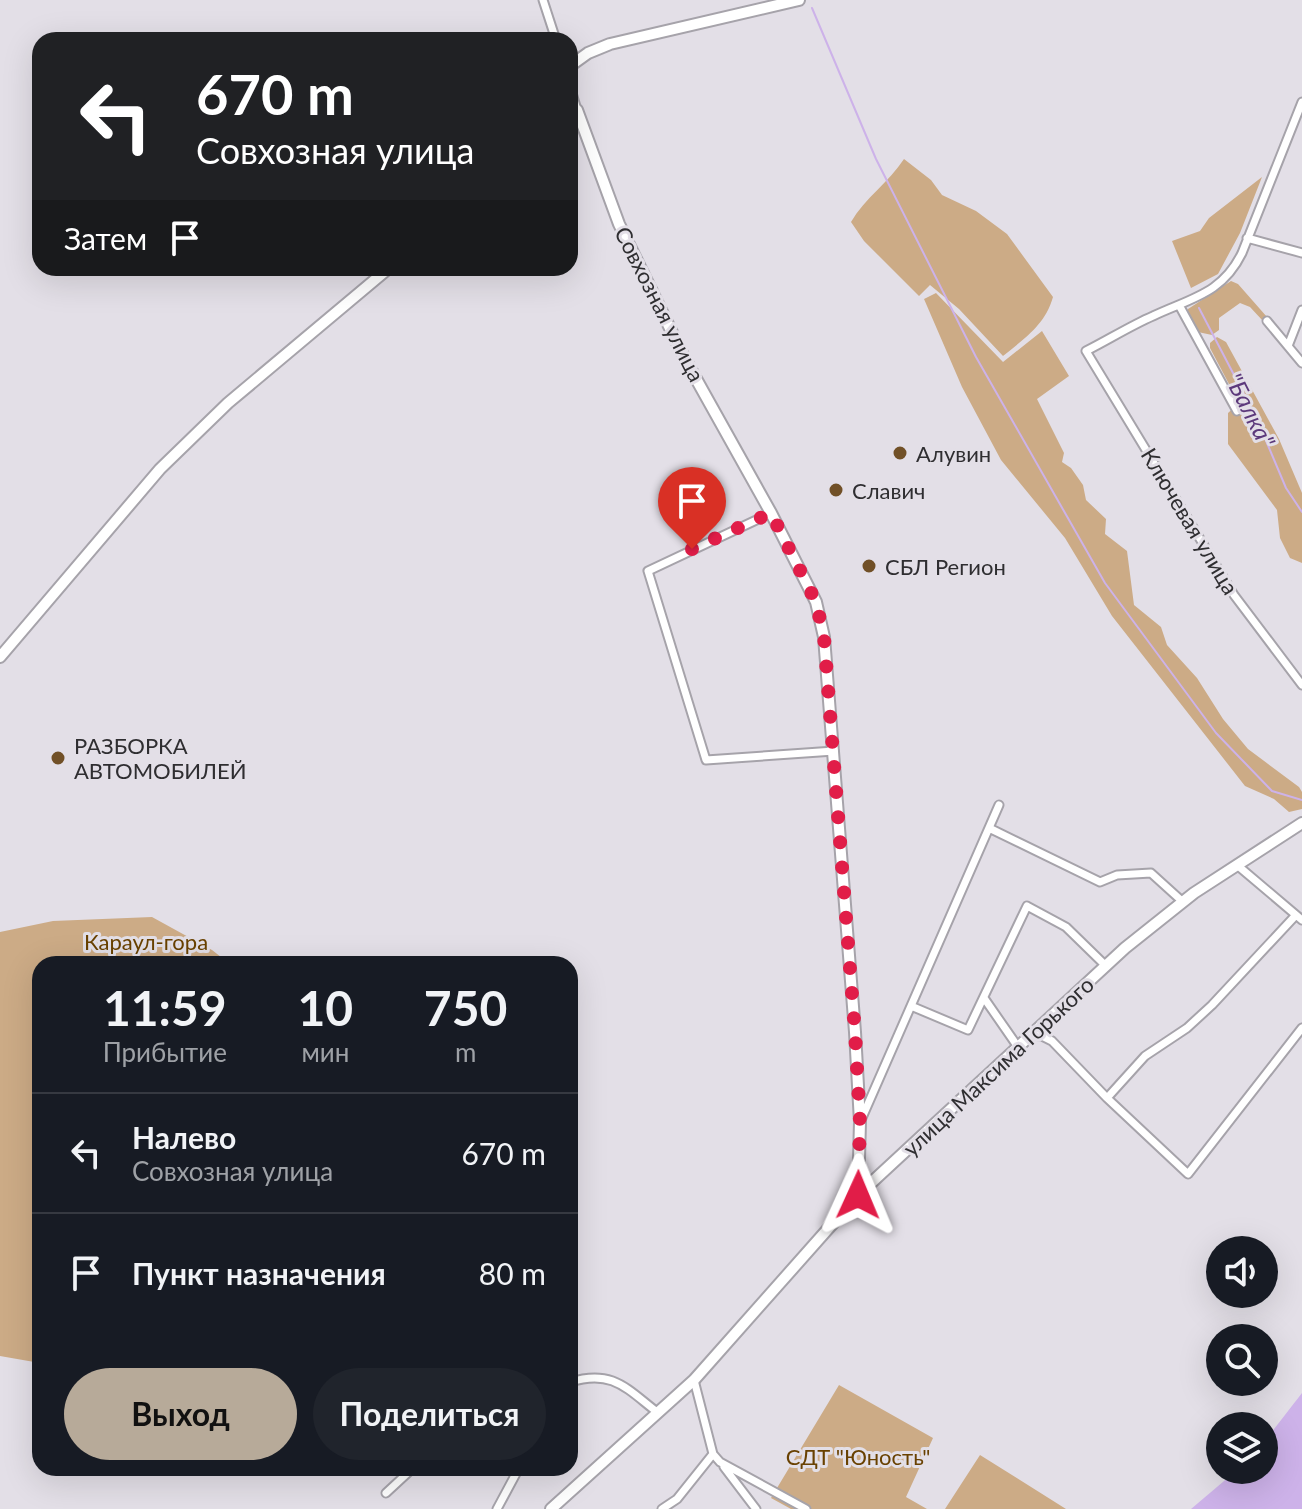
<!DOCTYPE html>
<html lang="ru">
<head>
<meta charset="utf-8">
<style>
	:root { --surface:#171b24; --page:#20242c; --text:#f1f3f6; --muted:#9ea1a6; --line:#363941; --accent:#b7aa99 }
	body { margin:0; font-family:Lato,sans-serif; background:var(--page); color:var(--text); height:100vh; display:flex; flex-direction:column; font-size:30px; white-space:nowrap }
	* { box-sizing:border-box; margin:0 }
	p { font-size:26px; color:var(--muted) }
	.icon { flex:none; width:44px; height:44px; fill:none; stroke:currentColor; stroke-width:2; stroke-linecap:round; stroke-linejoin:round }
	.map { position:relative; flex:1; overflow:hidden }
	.sheet { position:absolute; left:32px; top:956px; width:546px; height:520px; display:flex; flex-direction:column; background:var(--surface); border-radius:24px; box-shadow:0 8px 32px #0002 }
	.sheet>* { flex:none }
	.top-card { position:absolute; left:32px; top:32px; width:546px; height:244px; border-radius:24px; box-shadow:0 8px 32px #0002; background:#202124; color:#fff; overflow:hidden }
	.fabs { position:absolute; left:1206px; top:1236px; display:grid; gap:16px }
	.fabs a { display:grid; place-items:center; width:72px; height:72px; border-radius:50%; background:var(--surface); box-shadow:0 8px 32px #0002; font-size:40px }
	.pin { position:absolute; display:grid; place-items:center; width:68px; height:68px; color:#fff; margin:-82px -34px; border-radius:50% 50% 50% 0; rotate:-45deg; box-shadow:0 0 8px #0007 }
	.pin .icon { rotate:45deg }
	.me { position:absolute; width:88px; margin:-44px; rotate:1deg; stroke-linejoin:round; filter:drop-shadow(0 0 6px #0008) }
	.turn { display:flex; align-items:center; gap:28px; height:168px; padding:0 32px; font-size:36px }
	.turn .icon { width:104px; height:104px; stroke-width:2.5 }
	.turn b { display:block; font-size:56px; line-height:68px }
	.then { display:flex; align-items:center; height:76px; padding:0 32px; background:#0003; gap:16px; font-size:30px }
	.eta { display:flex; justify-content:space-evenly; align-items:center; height:136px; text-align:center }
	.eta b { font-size:48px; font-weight:700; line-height:56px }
	.cta { display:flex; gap:16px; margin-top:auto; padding:16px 32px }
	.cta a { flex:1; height:92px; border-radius:48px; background:var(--accent); color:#111; font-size:32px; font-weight:700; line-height:92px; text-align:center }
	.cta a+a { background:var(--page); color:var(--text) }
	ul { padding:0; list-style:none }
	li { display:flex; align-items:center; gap:24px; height:120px; padding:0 32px; border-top:2px solid var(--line) }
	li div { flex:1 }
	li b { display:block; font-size:30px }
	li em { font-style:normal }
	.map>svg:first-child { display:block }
	.green { fill:#ccab86 }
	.water { fill:#cdb2e9 }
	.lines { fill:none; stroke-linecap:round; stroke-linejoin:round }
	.stream { stroke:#cdb2e9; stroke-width:2 }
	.street-casing { stroke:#a6a3aa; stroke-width:11 }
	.secondary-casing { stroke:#a6a3aa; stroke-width:14 }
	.street { stroke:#fff; stroke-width:7 }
	.secondary { stroke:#fff; stroke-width:10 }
	.route { stroke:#e11d48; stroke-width:14; stroke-dasharray:0 25.2 }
	.poi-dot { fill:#715027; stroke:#e3dfe7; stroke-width:3 }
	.labels { text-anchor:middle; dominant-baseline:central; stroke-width:6; stroke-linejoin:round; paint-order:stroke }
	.street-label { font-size:22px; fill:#2f2e31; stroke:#e3dfe7 }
	.poi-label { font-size:22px; fill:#2f2e31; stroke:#e3dfe7; text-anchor:start }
	.park-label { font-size:22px; fill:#694101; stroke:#e3dfe7 }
	.water-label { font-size:24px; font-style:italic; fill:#5c397b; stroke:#e3dfe7 }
</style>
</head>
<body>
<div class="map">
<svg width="1302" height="1509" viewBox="0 0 1302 1509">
	<rect width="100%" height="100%" fill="#e3dfe7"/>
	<path class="green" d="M904,159l27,21 11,15 34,16 31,23 46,63c-8,28 -28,41 -50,59l-44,-47 -29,-24 -11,11 -55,-55 -13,-19c14,-24 38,-40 53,-63z
		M1262,177l-22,56 -22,41 -27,14 -19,-47 28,-10 9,-13z
		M1231,281l7,3 29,33 -1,3 -3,1 -13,-14 -10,-4 -21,15v12l-7,5 -14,-3 -11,-19 1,-4z
		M936,293l67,69 39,-31 27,45 -32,23 27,54 -2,9 9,6 12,17 3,15 20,19 -1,15 22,17 7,54 27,22 6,18 30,33 26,41 25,30 51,38 3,5v17l-13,3 -15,-13 -29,-13 -133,-170 -47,-78 -64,-78 -39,-73 -38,-88z
		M1217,337l9,5 53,97 23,54v70l-12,-5 -10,-20 -3,-28 -49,-66v-31l11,-10 -29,-55v-5z
		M152,917l60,33 18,14h-190v399l-40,-7v-424l53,-11z
		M839,1385l94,53 -27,59 21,12h-136l-20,-11z
		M980,1455l86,54h-121z"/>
	<path class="water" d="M1302,1393v116h-111l46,-39h27v-28z"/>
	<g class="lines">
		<path class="stream" d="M812,8l64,151 100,198 129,226 111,150 56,58 30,9
			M1199,308l57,109 30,71 16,24"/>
		<g class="street-casing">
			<path id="street" d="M543,0l13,40
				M570,86l7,24
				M1302,102l-60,151c-20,41 -51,45 -89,63 -23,10 -45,24 -67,35l148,244 68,90
				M1247,238l55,15
				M1179,305l58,106
				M1267,321l35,42
				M1288,346l14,-36
				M771,513l-123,58 58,189 128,-9
				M989,828l111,54 17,-7 34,-2 32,29
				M1237,865l65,55
				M984,998l34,49
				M911,1006l57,24 59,-124 39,21 40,39
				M1031,1035l11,1 10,5 55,57 81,76 114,-146
				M1107,1098l38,-42 42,-28 25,-23 84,-90
				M861,1120l138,-315
				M694,1380l19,74 7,8 86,47
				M570,1382c42,-13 56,6 87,30
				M724,1467l32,42
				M386,1493l27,-25
				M497,1509l22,-41
				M662,1509l15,-10 36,-45"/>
		</g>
		<g class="secondary-casing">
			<path id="secondary" d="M570,66l18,-13 22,-9 189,-44
				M570,117l7,-7 42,114 66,135 86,154 45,89 8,35 31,395 5,90 -2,73
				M0,657l160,-188 68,-66 161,-135
				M551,1509l143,-129 164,-185 267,-247 69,-55 108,-70"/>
		</g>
		<use href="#street" class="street"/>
		<use href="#secondary" class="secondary"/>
	</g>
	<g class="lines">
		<path class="route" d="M692,549l79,-36 45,89 8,35 31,395 5,90 -2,73"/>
	</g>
	<g class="poi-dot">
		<circle cx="900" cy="453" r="8"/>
		<circle cx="836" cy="490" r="8"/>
		<circle cx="869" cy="566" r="8"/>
		<circle cx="58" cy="758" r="8"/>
	</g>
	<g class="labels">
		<g class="street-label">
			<text transform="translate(660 304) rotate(63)">Совхозная улица</text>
			<text transform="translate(1190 521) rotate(59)">Ключевая улица</text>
			<text transform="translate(998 1066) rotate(-43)">улица Максима Горького</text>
		</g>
		<g class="poi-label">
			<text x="916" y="453">Алувин</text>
			<text x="852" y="490">Славич</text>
			<text x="885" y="566">СБЛ Регион</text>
			<text x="74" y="745">РАЗБОРКА<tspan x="74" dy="25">АВТОМОБИЛЕЙ</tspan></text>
		</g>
		<g class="park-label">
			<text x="146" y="941">Караул-гора</text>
			<text x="858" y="1456">СДТ "Юность"</text>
		</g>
		<g class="water-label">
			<text transform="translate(1251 410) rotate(63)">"Балка"</text>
		</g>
	</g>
</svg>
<div class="fabs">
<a><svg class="icon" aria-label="sound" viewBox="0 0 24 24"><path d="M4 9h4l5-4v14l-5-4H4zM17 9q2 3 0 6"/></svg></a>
<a><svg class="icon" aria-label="search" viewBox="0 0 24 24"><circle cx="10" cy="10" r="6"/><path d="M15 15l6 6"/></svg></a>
<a><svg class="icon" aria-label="layers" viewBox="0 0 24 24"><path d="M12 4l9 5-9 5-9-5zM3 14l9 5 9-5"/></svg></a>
</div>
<div class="pin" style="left:692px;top:549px;background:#d93025"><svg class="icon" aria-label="arrive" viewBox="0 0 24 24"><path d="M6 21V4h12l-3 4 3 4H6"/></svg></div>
<svg class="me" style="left:858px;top:1195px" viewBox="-20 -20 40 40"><path d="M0-17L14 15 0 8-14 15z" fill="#e11d48" stroke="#fff" stroke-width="4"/></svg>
<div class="top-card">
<div class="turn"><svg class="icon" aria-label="left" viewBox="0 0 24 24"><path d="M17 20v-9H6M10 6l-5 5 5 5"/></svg><div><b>670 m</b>Совхозная улица</div></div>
<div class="then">Затем<svg class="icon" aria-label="arrive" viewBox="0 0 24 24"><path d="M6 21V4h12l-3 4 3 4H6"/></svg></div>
</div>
<section class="sheet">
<div class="eta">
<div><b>11:59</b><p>Прибытие</p></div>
<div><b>10</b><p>мин</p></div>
<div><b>750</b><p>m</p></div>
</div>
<ul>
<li><svg class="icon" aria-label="left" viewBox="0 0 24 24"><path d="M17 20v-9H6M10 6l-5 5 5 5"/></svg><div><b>Налево</b><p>Совхозная улица</p></div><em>670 m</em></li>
<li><svg class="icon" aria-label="arrive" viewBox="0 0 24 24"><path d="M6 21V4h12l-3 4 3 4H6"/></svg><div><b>Пункт назначения</b></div><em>80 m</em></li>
</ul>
<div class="cta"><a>Выход</a><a>Поделиться</a></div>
</section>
</div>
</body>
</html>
